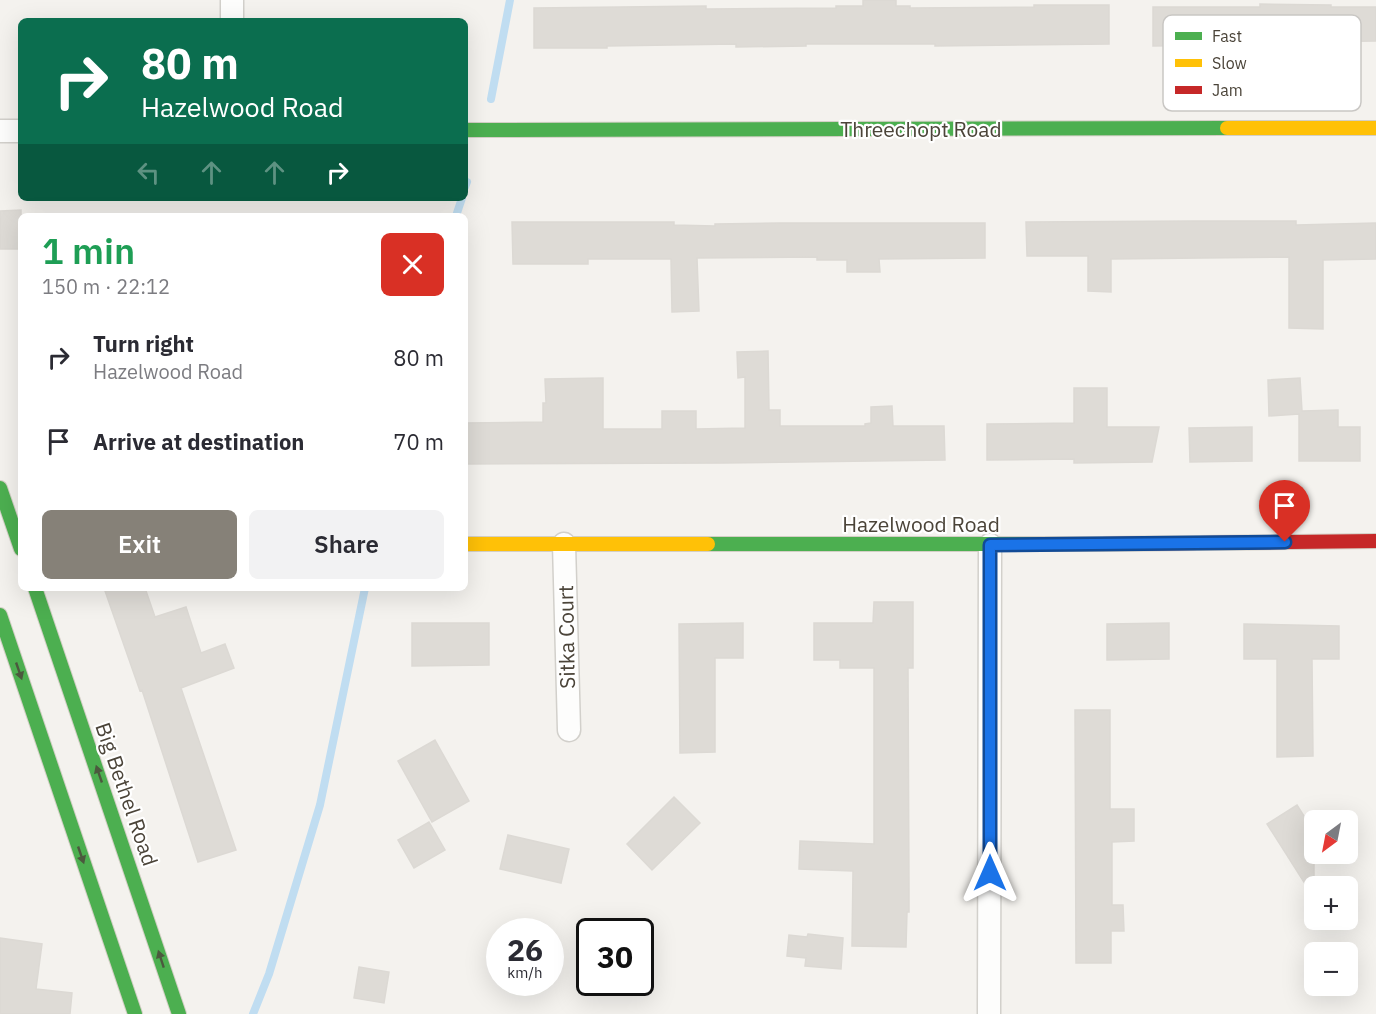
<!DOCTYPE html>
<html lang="en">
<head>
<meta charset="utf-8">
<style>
	:root { --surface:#fff; --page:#f2f2f3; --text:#2b2b33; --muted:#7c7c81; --accent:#868178 }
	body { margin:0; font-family:"IBM Plex Sans",sans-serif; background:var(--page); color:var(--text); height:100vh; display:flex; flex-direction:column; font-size:22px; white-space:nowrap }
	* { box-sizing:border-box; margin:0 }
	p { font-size:20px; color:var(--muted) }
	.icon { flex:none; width:33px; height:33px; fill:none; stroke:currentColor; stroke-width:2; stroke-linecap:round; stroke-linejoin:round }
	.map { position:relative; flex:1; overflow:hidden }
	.side { position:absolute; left:18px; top:213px; width:450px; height:378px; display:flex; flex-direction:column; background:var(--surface); border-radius:9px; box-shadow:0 6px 24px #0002 }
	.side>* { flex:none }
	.guide { position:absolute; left:18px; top:18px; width:450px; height:183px; border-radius:9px; box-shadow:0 6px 24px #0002; background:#0b6e4f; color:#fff; overflow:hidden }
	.needle { width:39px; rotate:212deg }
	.buttons { position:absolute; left:1304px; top:810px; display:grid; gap:12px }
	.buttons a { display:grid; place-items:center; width:54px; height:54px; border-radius:9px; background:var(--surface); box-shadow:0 6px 24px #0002; font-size:30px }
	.speed { position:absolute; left:486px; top:918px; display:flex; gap:12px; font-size:30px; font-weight:700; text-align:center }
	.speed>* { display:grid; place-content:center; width:78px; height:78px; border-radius:50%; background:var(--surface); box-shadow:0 6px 24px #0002; line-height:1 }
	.speed small { font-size:15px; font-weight:400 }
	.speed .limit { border:3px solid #111; border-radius:9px; background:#fff; color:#111 }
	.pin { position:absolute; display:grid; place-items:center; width:51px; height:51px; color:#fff; margin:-62px -26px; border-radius:50% 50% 50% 0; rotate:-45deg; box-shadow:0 0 6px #0007 }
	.pin .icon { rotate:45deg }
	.me { position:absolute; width:66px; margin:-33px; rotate:0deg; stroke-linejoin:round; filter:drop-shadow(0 0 4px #0008) }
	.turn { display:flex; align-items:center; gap:21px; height:126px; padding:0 24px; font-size:27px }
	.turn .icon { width:78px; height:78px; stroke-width:2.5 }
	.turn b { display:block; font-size:42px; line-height:51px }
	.lanes { display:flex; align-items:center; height:57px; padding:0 24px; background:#0003; justify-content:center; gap:30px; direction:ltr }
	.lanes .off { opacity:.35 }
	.round { display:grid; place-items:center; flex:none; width:63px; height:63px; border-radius:9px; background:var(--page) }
	.headline { display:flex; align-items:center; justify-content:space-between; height:102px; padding:0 24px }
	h1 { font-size:36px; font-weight:600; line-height:45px; color:#1e9e55 }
	.primary-button { display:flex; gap:12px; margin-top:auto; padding:12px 24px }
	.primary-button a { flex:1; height:69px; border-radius:9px; background:var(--accent); color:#fff; font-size:24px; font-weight:600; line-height:69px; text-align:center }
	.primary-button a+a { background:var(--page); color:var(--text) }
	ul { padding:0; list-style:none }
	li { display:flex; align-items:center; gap:18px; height:84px; padding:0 24px }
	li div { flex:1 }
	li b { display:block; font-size:22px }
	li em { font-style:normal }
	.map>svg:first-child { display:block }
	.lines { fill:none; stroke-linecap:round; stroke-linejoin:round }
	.stream { stroke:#c0ddf1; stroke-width:8 }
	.building { fill:#dedbd6; stroke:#dcd9d4; stroke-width:1.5 }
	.street-casing { stroke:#d2d0cb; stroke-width:25 }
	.fast-casing { stroke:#d3cfc5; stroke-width:16 }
	.slow-casing { stroke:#d3cfc5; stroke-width:16 }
	.jam-casing { stroke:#d3cfc5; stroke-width:16 }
	.street { stroke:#fdfdfc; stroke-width:22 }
	.fast { stroke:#4caf50; stroke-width:14 }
	.slow { stroke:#ffc107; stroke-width:14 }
	.jam { stroke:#c62828; stroke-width:14 }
	.oneway { fill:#4b593e }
	.route-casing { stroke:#114b97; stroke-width:15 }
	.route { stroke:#1a73e8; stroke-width:10 }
	.labels { text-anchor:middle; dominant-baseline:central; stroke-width:4.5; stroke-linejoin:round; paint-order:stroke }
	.street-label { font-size:21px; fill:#4b4439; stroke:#fff }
	.key { fill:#fff; stroke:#c9c7c4; stroke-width:1.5 }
	.key-label { font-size:16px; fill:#4b4439 }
</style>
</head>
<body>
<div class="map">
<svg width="1376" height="1014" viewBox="0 0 1376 1014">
	<rect width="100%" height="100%" fill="#f4f2ee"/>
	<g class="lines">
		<path class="stream" d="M491,99l19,-99
			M465,187l2,-5
			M456,216l6,-18
			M253,1014l16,-40 51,-169 45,-217"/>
	</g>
	<path class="building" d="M863,0h33v6h14v2l124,-1v-2h75v39l-174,2v-2h-129v2l-70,1v-3l-129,2v2h-73v-40l172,-2v3l130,-1v-2h27z
		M1260,4l71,1v2h45v34l-151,2v2l-72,1v-39h107z
		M21,210v39h-21v-38z
		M1193,221h103v4l80,-2v36l-53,1v69l-34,-1v-71l-178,2v33l-23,-1v-35h-61l-1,-34z
		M512,222h162v3l41,1v-2l64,-1h206v35l-106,1 1,13h-33v-12h-30v-3l-120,1 2,53 -27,1 -1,-53h-83v5h-75z
		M768,351l1,59h11v16h85v-2l6,-1v-16l21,-1 1,20h51l1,34 -221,3 -259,1v-41l78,-1v-19h3l-1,-24 58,-1v51h59v-18h34v18l49,-1v-51l-7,1 -1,-26z
		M1300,378l2,33 36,-1v17h22v34h-61v-47l-30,2 -1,-36z
		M1074,388h33v39h52l-7,35 -78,1v-4l-87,1v-36l87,-1z
		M1252,427v34l-62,1 -1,-34z
		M104,588h41l10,29 31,-10 15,46 24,-9 9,24 -53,20 55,162 -38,12 -56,-172 -2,1z
		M874,602h39v66h-5l1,222v22h-2l-1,35 -54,-1 1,-75 -54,-2 1,-28 74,3v-176h-34v-8h-26v-37h59z
		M412,623h77v42l-77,1z
		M743,623v35h-28v94l-35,1 -1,-129z
		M1169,623v36l-62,1v-36z
		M1244,624l95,2v33h-27l1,97 -36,1v-98h-33z
		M1075,710h35v99h24v32l-22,1v63h11l1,26h-13v32h-35z
		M435,740l34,61 -37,21 -34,-61z
		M674,797l26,26 -48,47 -25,-26z
		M1297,805l17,27v66l-47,-74z
		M429,822l16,28 -31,18 -16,-28z
		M508,835l61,14 -8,34 -61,-14z
		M808,934l35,4 -2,31 -36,-3 1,-8 -19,-2 2,-21 18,2z
		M0,938l42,6 -6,45 36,4 -2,21h-70z
		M359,967l30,5 -5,31 -30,-5z"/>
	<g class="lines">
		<g class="street-casing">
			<path id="street" d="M232,0v21
				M0,131h21
				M564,544l5,186
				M989,1014l1,-469"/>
		</g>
		<g class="fast-casing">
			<path id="fast" d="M465,130l762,-2
				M0,488l21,61
				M708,544h392
				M35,588l144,426
				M0,615l135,399"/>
		</g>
		<g class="slow-casing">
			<path id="slow" d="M1227,128h149
				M465,544h243"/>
		</g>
		<g class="jam-casing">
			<path id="jam" d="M1100,544l276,-3"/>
		</g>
		<use href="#street" class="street"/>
		<use href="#fast" class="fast"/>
		<use href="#slow" class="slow"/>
		<use href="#jam" class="jam"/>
	</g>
	<defs><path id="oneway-solid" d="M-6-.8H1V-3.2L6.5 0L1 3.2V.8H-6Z" transform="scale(1.5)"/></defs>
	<g class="oneway">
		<use href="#oneway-solid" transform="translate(19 671) rotate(71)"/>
		<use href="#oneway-solid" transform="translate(99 774) rotate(-109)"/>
		<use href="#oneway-solid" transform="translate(81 855) rotate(71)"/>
		<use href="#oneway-solid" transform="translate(161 959) rotate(-108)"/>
	</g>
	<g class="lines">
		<g class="route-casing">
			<path id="route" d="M990,873v-328l295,-3"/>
		</g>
		<use href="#route" class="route"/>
	</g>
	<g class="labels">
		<g class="street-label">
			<text x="921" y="129">Threechopt Road</text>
			<text x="921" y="524">Hazelwood Road</text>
			<text transform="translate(566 637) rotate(-91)">Sitka Court</text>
			<text transform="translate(127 794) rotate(71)">Big Bethel Road</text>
		</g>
	</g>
	<rect x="1163" y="15" width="198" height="96" rx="9" class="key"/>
	<rect x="1175" y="32" width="27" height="8" fill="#4caf50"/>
	<rect x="1175" y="59" width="27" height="8" fill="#ffc107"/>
	<rect x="1175" y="86" width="27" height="8" fill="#c62828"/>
	<g class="key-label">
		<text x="1212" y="42">Fast</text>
		<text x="1212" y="69">Slow</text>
		<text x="1212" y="96">Jam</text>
	</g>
</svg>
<div class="buttons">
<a><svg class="needle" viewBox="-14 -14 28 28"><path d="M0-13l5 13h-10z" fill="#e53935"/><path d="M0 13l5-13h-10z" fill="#7c7c81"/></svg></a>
<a>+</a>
<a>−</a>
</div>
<div class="speed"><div>26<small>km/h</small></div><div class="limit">30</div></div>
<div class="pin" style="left:1285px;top:542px;background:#d93025"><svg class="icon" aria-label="arrive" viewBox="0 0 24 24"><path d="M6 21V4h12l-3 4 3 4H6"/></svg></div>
<svg class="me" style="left:990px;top:873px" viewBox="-20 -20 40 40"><path d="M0-17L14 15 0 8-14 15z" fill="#1a73e8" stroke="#fff" stroke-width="4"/></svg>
<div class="guide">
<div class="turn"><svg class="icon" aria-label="right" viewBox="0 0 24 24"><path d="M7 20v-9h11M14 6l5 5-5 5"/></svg><div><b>80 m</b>Hazelwood Road</div></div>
<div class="lanes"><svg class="icon off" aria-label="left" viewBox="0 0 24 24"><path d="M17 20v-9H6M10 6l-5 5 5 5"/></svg><svg class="icon off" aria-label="ahead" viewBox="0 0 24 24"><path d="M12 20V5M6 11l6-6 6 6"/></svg><svg class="icon off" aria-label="ahead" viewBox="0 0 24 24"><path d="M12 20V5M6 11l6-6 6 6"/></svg><svg class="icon" aria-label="right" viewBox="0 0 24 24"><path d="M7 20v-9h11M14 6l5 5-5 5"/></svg></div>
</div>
<section class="side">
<div class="headline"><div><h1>1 min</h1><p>150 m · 22:12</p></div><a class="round" style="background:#d93025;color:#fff"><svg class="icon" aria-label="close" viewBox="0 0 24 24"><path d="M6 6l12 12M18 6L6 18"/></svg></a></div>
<ul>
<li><svg class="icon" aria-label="right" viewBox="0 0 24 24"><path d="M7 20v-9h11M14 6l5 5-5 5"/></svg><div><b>Turn right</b><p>Hazelwood Road</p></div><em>80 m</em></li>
<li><svg class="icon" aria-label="arrive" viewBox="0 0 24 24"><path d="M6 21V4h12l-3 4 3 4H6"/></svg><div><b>Arrive at destination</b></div><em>70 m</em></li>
</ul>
<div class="primary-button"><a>Exit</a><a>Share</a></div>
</section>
</div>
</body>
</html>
